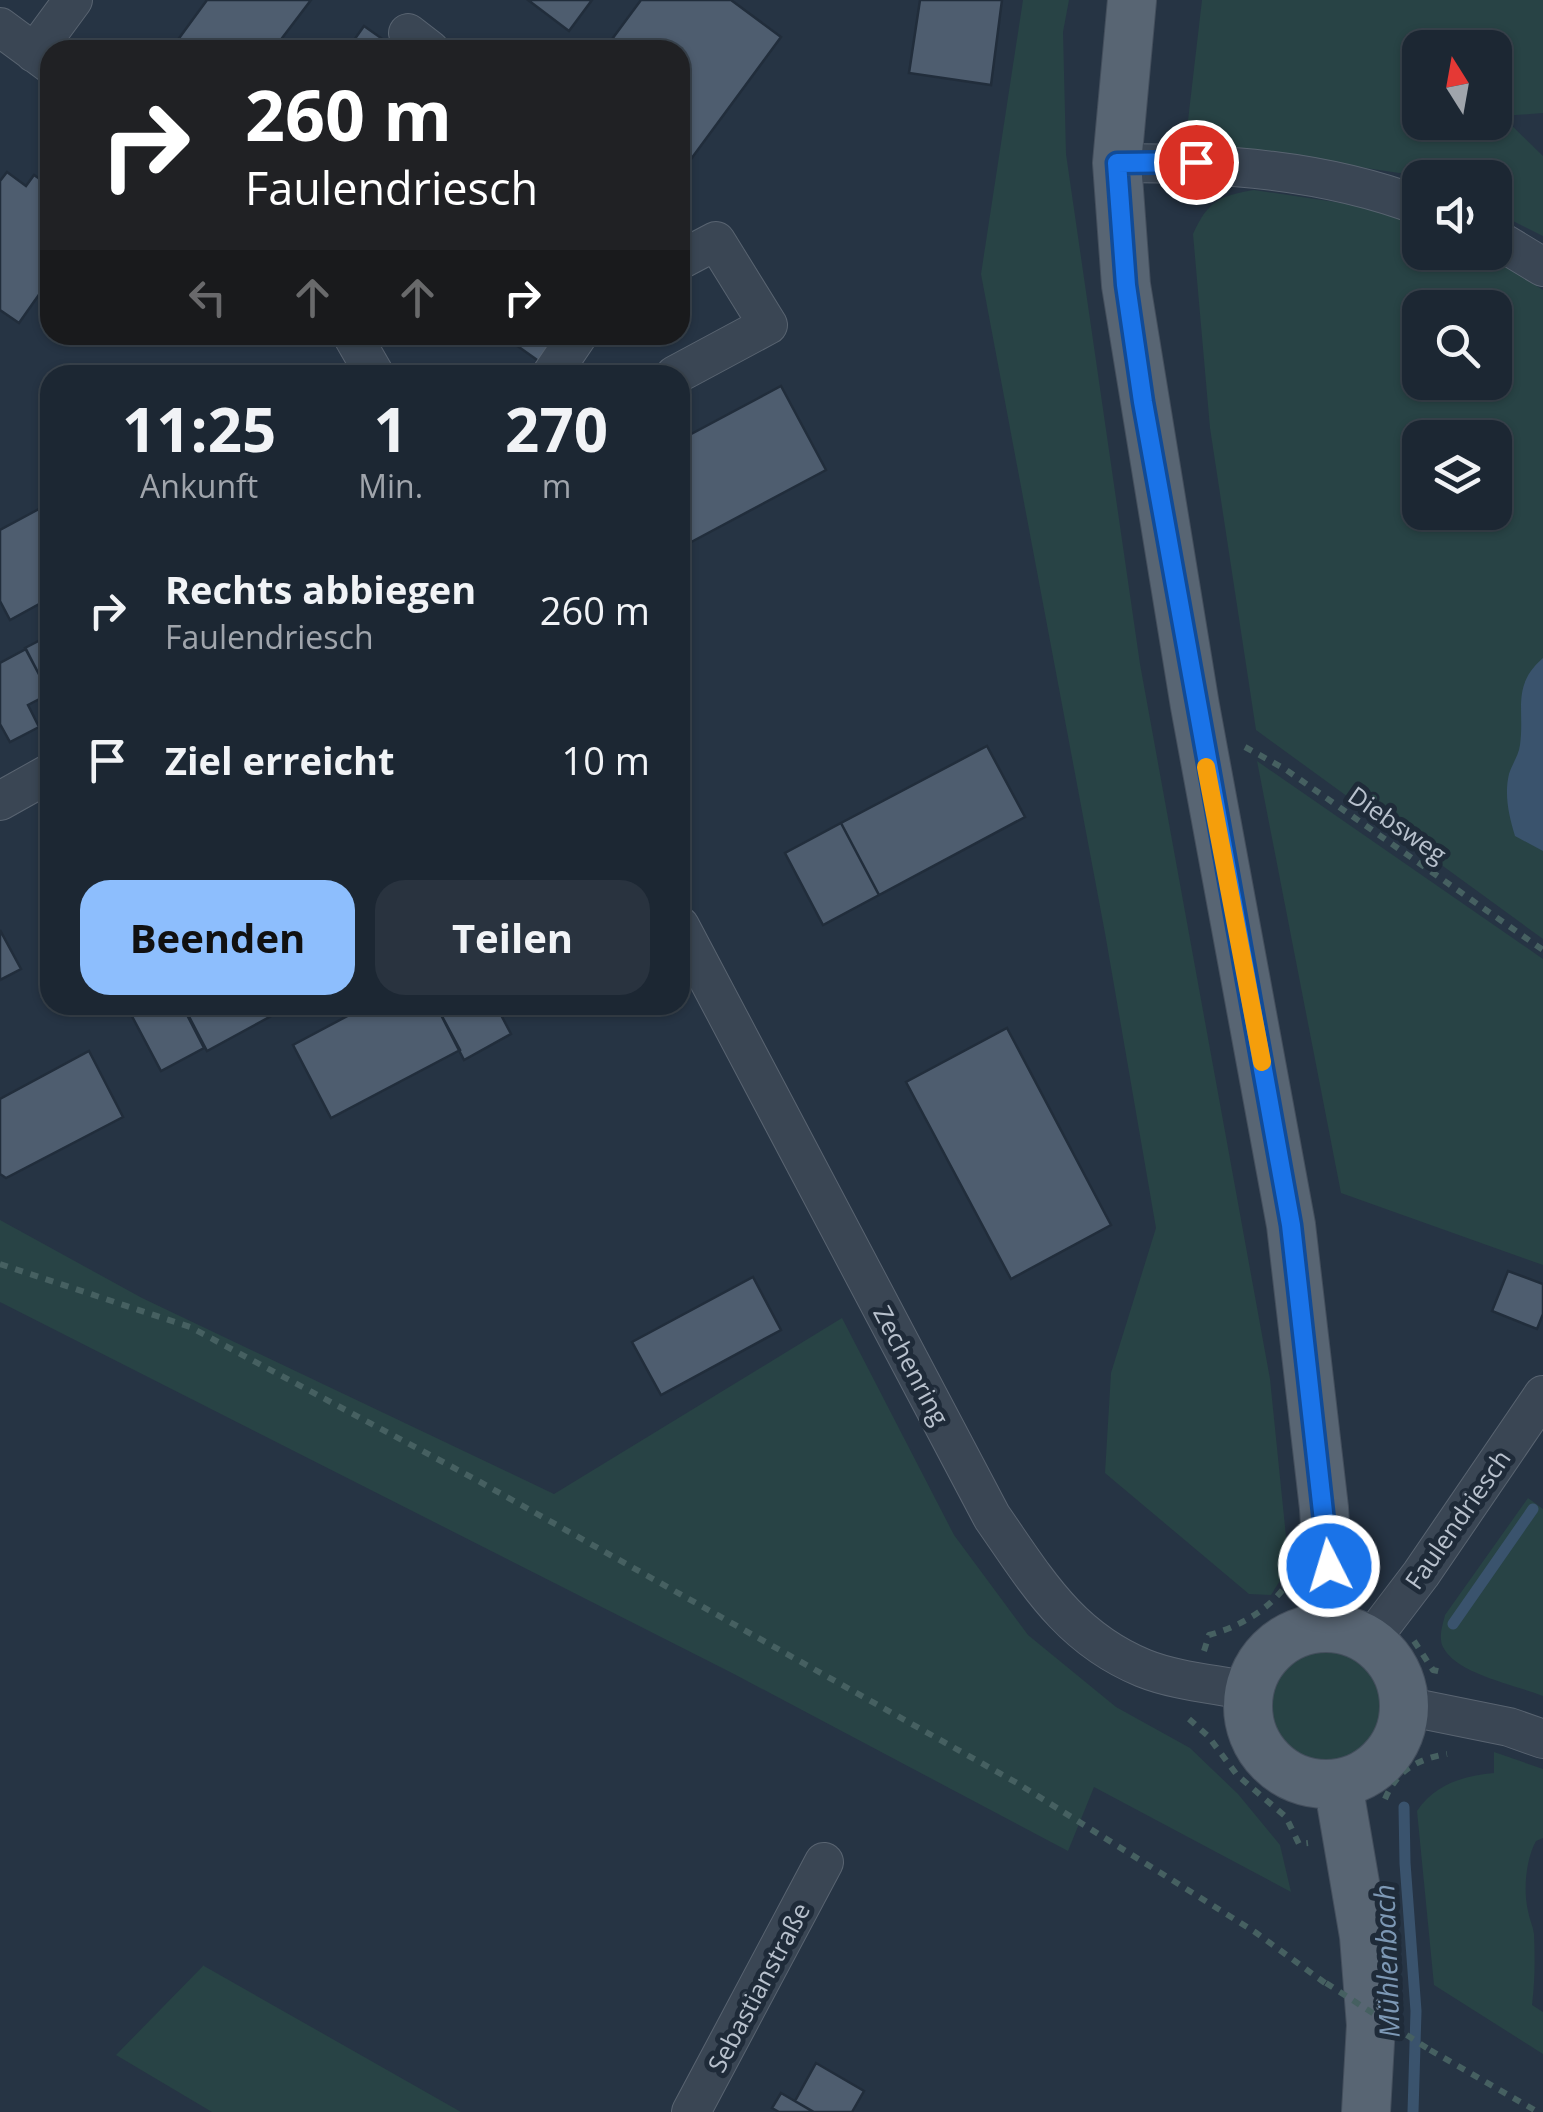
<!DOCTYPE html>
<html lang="de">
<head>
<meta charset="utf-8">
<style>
	:root { --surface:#1c2733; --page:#29333f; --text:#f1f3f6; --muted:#a0a5ac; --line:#3a444e; --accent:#8dbefd }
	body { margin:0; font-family:"Open Sans",sans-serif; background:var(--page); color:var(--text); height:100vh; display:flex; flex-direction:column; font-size:38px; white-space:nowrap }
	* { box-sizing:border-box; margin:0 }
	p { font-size:32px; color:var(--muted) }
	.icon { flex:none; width:55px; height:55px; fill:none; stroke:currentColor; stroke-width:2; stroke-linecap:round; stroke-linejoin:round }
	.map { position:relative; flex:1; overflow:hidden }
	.sheet { position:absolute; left:40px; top:365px; width:650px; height:650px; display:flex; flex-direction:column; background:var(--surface); border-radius:30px; box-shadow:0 2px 8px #0004,0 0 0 2px var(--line) }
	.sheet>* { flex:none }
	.top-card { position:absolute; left:40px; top:40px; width:650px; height:305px; border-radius:30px; box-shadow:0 2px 8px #0004,0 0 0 2px var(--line); background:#202124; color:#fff; overflow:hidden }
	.needle { width:65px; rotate:349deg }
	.tools { position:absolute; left:1402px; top:30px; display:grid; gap:20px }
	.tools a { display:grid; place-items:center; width:110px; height:110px; border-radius:20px; background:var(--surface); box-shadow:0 2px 8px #0004,0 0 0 2px var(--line); font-size:50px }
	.pin { position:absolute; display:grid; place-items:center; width:85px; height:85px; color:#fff; margin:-42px; border:5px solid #fff; border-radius:50%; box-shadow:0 2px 10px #0007 }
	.me { position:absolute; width:110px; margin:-55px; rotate:355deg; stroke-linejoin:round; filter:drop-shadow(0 0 8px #0008) }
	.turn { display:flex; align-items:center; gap:35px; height:210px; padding:0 40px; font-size:45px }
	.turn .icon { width:130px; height:130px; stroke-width:2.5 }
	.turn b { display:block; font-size:70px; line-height:85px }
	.lanes { display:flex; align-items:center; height:95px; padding:0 40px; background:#0003; justify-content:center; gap:50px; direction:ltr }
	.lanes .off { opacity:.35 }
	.eta { display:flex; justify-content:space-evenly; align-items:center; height:170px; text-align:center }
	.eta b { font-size:60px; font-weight:700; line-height:70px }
	.cta { display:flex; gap:20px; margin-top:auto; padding:20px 40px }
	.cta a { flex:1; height:115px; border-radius:30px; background:var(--accent); color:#111; font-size:40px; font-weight:700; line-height:115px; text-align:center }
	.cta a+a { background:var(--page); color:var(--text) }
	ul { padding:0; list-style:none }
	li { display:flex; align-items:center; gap:30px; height:150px; padding:0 40px }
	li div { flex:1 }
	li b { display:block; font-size:38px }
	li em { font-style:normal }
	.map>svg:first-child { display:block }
	.green { fill:#284345; fill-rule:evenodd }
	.water { fill:#3a536d }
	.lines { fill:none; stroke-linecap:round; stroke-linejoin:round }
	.stream { stroke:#3a536d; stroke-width:11 }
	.building { fill:#4e5d6f; stroke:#212d3b; stroke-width:2.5 }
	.minor-casing { stroke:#596471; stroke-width:40 }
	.major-casing { stroke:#444f5d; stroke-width:50 }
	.path { stroke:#466061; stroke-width:6; stroke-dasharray:8 8; stroke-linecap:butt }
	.minor { stroke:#3a4654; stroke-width:38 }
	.major { stroke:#586573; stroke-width:48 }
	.path-bridge { stroke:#466061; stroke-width:6; stroke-dasharray:8 8; stroke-linecap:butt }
	.route-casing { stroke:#114b97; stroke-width:25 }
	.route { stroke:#1a73e8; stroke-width:18 }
	.slow { stroke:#f59e0b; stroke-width:18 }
	.labels { text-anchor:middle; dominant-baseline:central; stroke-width:10; stroke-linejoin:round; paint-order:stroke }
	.street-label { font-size:25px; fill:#b8c1cd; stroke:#1f2b39 }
	.water-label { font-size:28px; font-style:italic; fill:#7d98b5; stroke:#1f2b39 }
</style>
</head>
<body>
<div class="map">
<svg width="1543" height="2112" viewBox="0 0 1543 2112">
	<rect width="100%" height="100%" fill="#263444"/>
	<path class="green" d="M1023,0h46l-6,32 3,122 74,510 130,715 19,187 -18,29 -22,-1 -144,-121 6,-100 45,-145 -51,-295 -124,-659z
		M1202,0h341v113l-41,3 41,40v80l-48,-24v-34l-69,-1 -127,-19 -80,-13 -32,-16zM1420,48h75v74h-75z
		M1254,190l108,16 58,17v29l66,1 57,37v649l-287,-209 -46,-302 -17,-194c15,-33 26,-38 61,-44zM1420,308h75v74h-75zM1420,438h75v74h-75z
		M1257,761l286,198v306l-202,-72z
		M0,1220l142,78 412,196 288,-176 112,217 74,100 88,72 74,41 48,46 42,51 11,47 -197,-105 -26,64 -334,-177 -734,-372z
		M1528,1498l15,11v187c-27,-11 -87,-22 -100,-49 -5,-10 0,-23 2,-32z
		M1269 1706a56 56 0 1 1 112 0a56 56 0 1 1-112 0Z
		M1494,1752l49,17v69l-7,3c-10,18 -13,49 -8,70 1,7 5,15 6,23 1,24 1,47 -2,71l11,7v42l-109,-69 -17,-174c18,-27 46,-35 77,-38z
		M204,1965v1l257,146h-249l-96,-57z"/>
	<path class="water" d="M1543,658v193l-28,-15c-6,-20 -11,-41 -6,-62 3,-10 10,-19 11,-29 5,-36 -9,-59 23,-87z"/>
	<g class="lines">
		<path class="stream" d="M1453,1624l80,-115
			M1404,1807l1,56 11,148 -3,101"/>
	</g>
	<path class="building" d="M207,0h104l-38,50h-84l-12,-9z
		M528,0h64l-23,31z
		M641,0h90l50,37 -101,137v-124h-76z
		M920,0h82l-11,85 -82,-12z
		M364,26l34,24h-51z
		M7,172l19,14 8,-11 16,11v93l-31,44 -19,-13v-129z
		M502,335h58l-20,27z
		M781,386l45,84 -146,78v-108z
		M39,509l11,20v69l-40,22 -10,-19v-71z
		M50,635v60l-25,-47z
		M26,649l23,45 -21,11 11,22 -29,15 -10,-18v-61z
		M987,746l38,71 -146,78 -38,-72z
		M841,823l38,72 -56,30 -38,-72z
		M0,930l21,39 -21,11z
		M126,1005h56l22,43 -43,23z
		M183,1005h101l2,3 -79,43z
		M368,1005h68l24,45 -129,68 -38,-73z
		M436,1005h79l-15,8 11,21 -47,26z
		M1007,1028l104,197 -100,54 -105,-197z
		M89,1051l34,66 -117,61 -6,-4v-75z
		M1508,1271l35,13v30l-6,15 -45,-18z
		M753,1277l28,53 -120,65 -29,-53z
		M816,2063l48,28 -12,21h-38l-19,-11z
		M781,2093l29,17 -1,2h-30l-7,-4z"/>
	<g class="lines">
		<g class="minor-casing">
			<path id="minor" d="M0,27l50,37
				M408,33l22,17
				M34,53l39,-53
				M1117,163c104,0 205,6 303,43
				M1495,238l48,29
				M352,335l23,40
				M551,375l27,-40
				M675,375l93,-50 -52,-84 -36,19
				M0,801l50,-28
				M680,926l312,591c44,63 76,120 151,151 32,13 72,16 106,23
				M1370,1641l51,-67 122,-179
				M1405,1706l104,21 34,12
				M691,2112l133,-250"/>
		</g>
		<g class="major-casing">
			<path id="major" d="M1132,0l-15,163 9,122 69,421 96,519 33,283 7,120
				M1248 1706a78 78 0 1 1 156 0a78 78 0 1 1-156 0Z
				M1338,1784l26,152 7,89 -5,87"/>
		</g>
		<path class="path" d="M1245,747l40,22 258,181
			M0,1264l190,63 283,151 544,305 238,149 70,51
			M1414,1641l19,29 13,3
			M1204,1651l5,-16c30,-8 60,-25 78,-51
			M1189,1719l19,17 29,39 49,42 13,27 9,-1
			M1385,1799c12,-29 33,-40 62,-45
			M1430,2050l108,62"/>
		<use href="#minor" class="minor"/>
		<use href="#major" class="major"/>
		<path class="path-bridge" d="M1326,1983l104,67"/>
	</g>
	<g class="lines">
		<g class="route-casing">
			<path id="route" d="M1196,162l-79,1 9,122 17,117 148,823 38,341"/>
		</g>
		<use href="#route" class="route"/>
		<path class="slow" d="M1206,767l56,295"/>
	</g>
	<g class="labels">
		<g class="street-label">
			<text transform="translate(1398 824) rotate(35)">Diebsweg</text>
			<text transform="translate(912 1365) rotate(62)">Zechenring</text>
			<text transform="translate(1457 1519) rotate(-55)">Faulendriesch</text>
			<text transform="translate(758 1987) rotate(-62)">Sebastianstraße</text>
		</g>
		<g class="water-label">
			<text transform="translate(1386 1961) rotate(-92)">Mühlenbach</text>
		</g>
	</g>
</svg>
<div class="tools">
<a><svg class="needle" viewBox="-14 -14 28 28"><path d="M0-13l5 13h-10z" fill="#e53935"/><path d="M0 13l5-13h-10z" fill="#a0a5ac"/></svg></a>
<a><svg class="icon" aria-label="sound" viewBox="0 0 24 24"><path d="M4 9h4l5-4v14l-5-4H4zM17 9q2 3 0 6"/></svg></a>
<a><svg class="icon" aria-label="search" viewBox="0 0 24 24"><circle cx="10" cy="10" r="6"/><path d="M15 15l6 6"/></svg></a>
<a><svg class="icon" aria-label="layers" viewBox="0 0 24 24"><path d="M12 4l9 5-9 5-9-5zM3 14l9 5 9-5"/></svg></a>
</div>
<div class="pin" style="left:1196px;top:162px;background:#d93025"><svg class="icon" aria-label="arrive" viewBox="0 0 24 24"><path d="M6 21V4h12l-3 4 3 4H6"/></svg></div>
<svg class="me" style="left:1329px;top:1566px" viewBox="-20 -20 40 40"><circle r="17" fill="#1a73e8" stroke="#fff" stroke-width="3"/><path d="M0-11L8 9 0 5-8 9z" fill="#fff"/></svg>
<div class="top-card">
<div class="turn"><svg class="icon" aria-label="right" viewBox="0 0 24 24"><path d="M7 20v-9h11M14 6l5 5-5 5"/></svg><div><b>260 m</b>Faulendriesch</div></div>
<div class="lanes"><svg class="icon off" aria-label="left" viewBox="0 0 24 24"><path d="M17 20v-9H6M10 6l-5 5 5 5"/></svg><svg class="icon off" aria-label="ahead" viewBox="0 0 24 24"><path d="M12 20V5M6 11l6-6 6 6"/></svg><svg class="icon off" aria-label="ahead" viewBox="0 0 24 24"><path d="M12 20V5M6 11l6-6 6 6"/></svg><svg class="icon" aria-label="right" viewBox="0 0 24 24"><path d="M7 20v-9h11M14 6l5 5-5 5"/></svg></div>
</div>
<section class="sheet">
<div class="eta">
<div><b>11:25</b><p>Ankunft</p></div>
<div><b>1</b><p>Min.</p></div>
<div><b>270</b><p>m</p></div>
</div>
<ul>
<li><svg class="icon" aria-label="right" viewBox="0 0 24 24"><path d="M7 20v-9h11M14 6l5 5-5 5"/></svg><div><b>Rechts abbiegen</b><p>Faulendriesch</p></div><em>260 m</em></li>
<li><svg class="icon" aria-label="arrive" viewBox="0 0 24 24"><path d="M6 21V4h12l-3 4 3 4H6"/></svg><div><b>Ziel erreicht</b></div><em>10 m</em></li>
</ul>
<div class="cta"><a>Beenden</a><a>Teilen</a></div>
</section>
</div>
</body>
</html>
